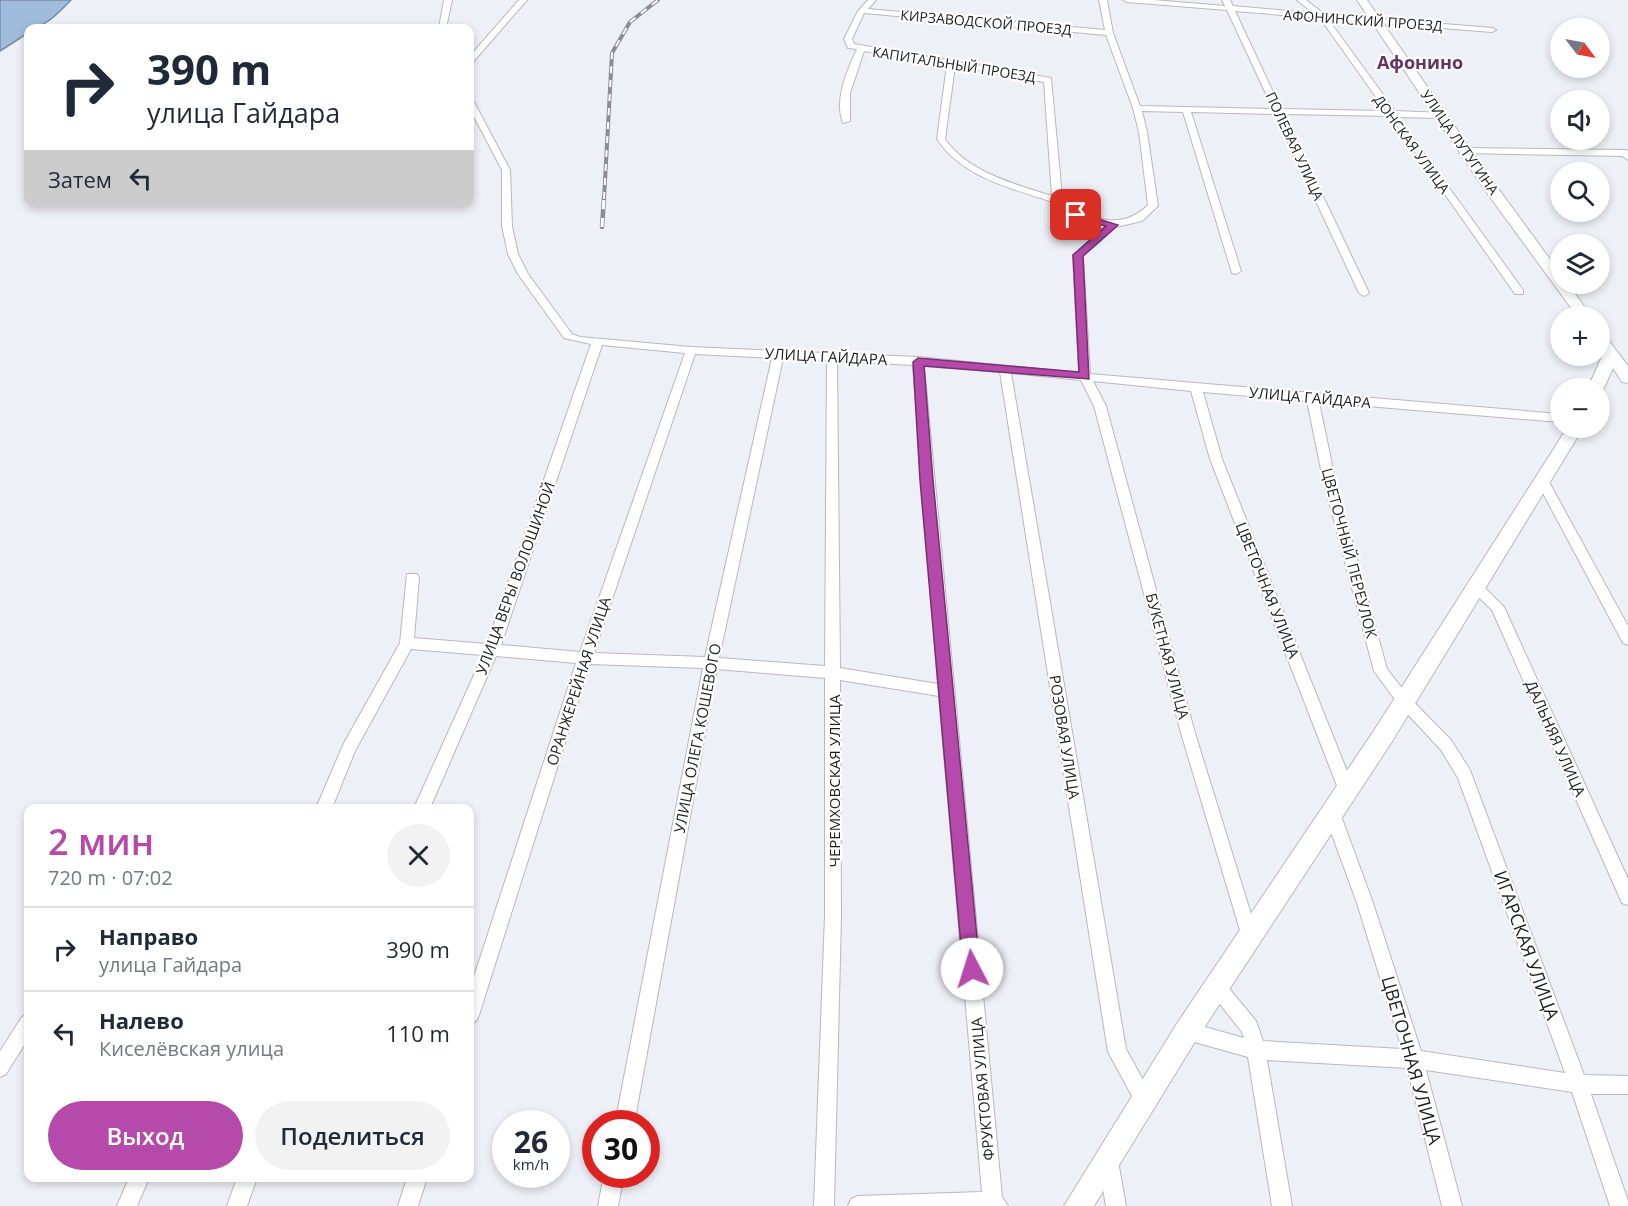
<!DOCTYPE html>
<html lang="ru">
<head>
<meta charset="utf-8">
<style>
	:root { --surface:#fff; --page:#f2f2f3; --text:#1f2937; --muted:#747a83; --line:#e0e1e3; --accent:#b64aaa }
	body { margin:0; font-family:"Open Sans",sans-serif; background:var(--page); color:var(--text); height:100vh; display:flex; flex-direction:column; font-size:22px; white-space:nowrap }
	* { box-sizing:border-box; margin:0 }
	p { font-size:20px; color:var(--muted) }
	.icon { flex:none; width:33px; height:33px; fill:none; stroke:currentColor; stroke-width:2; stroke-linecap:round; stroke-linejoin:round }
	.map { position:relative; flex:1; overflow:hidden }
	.drawer { position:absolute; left:24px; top:804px; width:450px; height:378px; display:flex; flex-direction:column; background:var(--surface); border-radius:12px; box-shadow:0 3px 9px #0003 }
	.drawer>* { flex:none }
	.guide { position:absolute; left:24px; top:24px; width:450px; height:183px; border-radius:12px; box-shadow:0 3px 9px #0003; background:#fff; color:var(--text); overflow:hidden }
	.needle { width:39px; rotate:122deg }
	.controls { position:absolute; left:1550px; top:18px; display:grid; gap:12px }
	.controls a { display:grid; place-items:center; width:60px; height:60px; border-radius:50%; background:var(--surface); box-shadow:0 3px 9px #0003; font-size:30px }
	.speed { position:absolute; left:492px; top:1110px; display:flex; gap:12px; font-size:30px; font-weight:700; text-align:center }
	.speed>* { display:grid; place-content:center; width:78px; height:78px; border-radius:50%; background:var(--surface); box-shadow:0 3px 9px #0003; line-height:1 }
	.speed small { font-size:15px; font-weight:400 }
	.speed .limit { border:9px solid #d22; background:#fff; color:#111 }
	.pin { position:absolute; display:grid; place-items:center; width:51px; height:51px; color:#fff; margin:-26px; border-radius:12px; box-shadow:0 3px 9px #0006 }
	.me { position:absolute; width:66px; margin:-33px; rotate:355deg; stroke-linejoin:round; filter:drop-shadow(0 0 4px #0008) }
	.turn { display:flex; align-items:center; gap:21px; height:126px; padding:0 24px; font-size:27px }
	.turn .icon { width:78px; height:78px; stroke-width:2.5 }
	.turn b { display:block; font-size:42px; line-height:51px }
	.then { display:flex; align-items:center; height:57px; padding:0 24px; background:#0003; gap:12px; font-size:22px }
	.round { display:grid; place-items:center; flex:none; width:63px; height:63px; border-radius:32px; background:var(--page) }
	.overview { display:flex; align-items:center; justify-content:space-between; height:102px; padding:0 24px }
	h1 { font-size:36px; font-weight:600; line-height:45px; color:var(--accent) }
	.button { display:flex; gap:12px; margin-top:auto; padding:12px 24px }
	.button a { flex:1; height:69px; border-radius:36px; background:var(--accent); color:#fff; font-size:24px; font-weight:600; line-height:69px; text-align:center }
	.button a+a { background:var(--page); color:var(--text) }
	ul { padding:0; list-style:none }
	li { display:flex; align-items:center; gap:18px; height:84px; padding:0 24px; border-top:2px solid var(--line) }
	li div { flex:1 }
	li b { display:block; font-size:22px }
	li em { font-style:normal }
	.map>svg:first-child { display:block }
	.water { fill:#9fbcdc; stroke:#788ca3; stroke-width:1.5 }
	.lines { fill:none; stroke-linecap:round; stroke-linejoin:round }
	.minor-casing { stroke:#b7b8c0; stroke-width:2 }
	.secondary-casing { stroke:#b7b8c0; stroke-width:2 }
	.minor { fill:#fff; fill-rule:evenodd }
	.secondary { fill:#fff; fill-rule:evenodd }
	.rail-far1-casing { stroke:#8c8d92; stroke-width:4 }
	.rail-casing { stroke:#8c8d92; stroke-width:4.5 }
	.rail-far1 { stroke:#fff; stroke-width:2; stroke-dasharray:7; stroke-linecap:butt }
	.rail { stroke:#fff; stroke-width:3; stroke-dasharray:9; stroke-linecap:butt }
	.route { fill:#b64aaa; stroke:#76306e; stroke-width:1.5 }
	.labels { text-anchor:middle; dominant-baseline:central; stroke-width:4.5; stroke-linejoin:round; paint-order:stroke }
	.far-street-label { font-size:14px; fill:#1c1d1f; stroke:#fff }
	.street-label { font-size:15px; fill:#1c1d1f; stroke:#fff }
	.far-district-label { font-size:18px; font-weight:bold; fill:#673160; stroke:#fff }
	.near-street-label { font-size:18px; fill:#1c1d1f; stroke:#fff }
</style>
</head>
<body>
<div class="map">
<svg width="1628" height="1206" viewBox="0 0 1628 1206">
	<rect width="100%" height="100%" fill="#eef0f7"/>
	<path class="water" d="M0,0h71c-12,12 -25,28 -43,28v5l-28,18z"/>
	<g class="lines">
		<g class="minor-casing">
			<path id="minor" d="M444,0h8l-6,28h-7z
				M519,0h8l-54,62h-3v-6z
				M868,0h8l-8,9 237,21 -6,-30h8l6,33 27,73 133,3 -46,-99 -100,-8 -4,-2h30l72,6 -3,-6h8l3,6 80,7 -16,-13h9l18,14 168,14 4,2 -4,2 -164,-13 67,92 49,2 1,2 -4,3 -43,-1 125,173v4h-8l-125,-178 -106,-2 85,179 -5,3 -5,-3 -84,-179 -84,-2 50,159 -5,3 -4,-1 -49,-161 -41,-1 5,21 11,74 -16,15 -26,6 -33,29 7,118 470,40v8l-241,-20 16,77 52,190 22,28 42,43 19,30 114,305 44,1v18h-37l37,107v5h-18l-38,-114 -146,-22 36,136h-20l-35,-138 -140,-8 25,146h-20l-24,-149 -61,-17 -6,-3 -3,-6 3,-6 6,-3 57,16 -2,-6 -31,-39 -3,-6 3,-6 6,-3 6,3 33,40 7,20 139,8 -45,-146 -33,-90 2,-5 6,-2 6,2 2,5 33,90 48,148 144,22 -107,-295 -17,-28 -42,-45 -25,-34 -51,-192 -16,-78 -104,-9 19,67 133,332 -3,5 -5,2 -5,-2 -3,-5 -129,-332 -19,-68 -98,-10 13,25 89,327 63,204 -2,6 -6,2 -6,-2 -2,-6 -61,-204 -87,-327 -13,-26 -70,-7 115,676 27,49 -2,7 -7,2 -7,-2 -29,-53 -108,-680 -76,-6 78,831 6,9h-160l3,-7 7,-3 124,-4 -43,-496 -99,-16 1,236 -7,290h-20l11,-290v-238l-108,-9 -83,455h-19l88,-456 -113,-4 -111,351 -3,6 -6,3v-35l106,-326 -80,-7 -66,152h-16l69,-153 -72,-6 -56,102 -23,57h-16l28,-65 56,-100 7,-69h10l2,4 -5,60 73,6 104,-300 -27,-6 -46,-64 -10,-20 -6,-28v-56l-32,-61v-9l4,2 36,68 2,56 6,28 10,20 44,60 8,3 111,10 227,10 161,16 -6,-118 33,-29 -51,-15 -2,-9c-42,-14 -90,-24 -116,-63l10,-74 -83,-14 -14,42v28l-7,2c-9,-24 4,-52 14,-74l-9,-1 -4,-9 14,-28zM1235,11l85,7 66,93 -105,-2zM864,13l242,22 27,73 6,24 9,73c-28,27 -52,12 -85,2l-12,-129 -197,-34 -2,-5zM955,66l89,16 8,114c-37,-12 -83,-23 -107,-57zM602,345l83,8 -105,299 -79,-7zM695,354l77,4 -67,299 -111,-4zM783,358l44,2 -2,306 -106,-8zM837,361l76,4 25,319 -98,-16z
				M1465,148l160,2 3,1v9l-6,-4 -160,-3 -1,-2z
				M1543,478l6,4 79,144v19l-5,-2 -86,-161z
				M1474,581l5,1 25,25 124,272v26l-6,-2 -130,-293 -25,-24 2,-4z
				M28,1014v25l-22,35 -6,3v-26l22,-34z
				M1108,1151l7,3 3,7 8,45h-20l-8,-45 3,-7z
				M604,1174h20l-6,32h-20z
				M129,1178h20l-12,28h-20z
				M237,1178h20l-10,28h-20z
				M407,1178h20l-9,28h-20z"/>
		</g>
		<g class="secondary-casing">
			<path id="secondary" d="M1357,0h10l125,180 68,93v11h8l23,32h-14l-95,-130z
				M1599,332l5,2 24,32v17l-6,-1 -9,-14 -9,20 -5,5v-5h-11l15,-34 -4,-6z
				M1567,428h16l-192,315 -195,297 -102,166h-30l114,-184 197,-293z"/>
		</g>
		<use href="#minor" class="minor"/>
		<use href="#secondary" class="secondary"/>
		<g class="rail-far1-casing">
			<path id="rail-far1" d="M604,199l8,-146 18,-31 28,-22"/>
		</g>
		<g class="rail-casing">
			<path id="rail" d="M602,227l2,-29"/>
		</g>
		<use href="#rail-far1" class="rail-far1"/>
		<use href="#rail" class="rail"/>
	</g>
	<path class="route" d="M1076,212l42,13 -35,31 6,123 -165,-13 9,114 47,489 -2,7 -6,2 -7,-2 -2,-7 -43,-489 -7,-118 5,-4 161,14 -6,-117 33,-29 -33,-9 -2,-2z"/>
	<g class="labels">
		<g class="far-street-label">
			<text transform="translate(1363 20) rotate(4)">АФОНИНСКИЙ ПРОЕЗД</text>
			<text transform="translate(986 22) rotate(5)">КИРЗАВОДСКОЙ ПРОЕЗД</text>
			<text transform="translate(954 64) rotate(9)">КАПИТАЛЬНЫЙ ПРОЕЗД</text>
			<text transform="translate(1460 142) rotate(55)">УЛИЦА ЛУТУГИНА</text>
			<text transform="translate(1412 144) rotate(54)">ДОНСКАЯ УЛИЦА</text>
			<text transform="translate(1295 146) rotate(65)">ПОЛЕВАЯ УЛИЦА</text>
		</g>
		<g class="street-label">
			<text transform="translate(826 356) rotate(3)">УЛИЦА ГАЙДАРА</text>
			<text transform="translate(1310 397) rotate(5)">УЛИЦА ГАЙДАРА</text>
			<text transform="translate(1350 553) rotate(75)">ЦВЕТОЧНЫЙ ПЕРЕУЛОК</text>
			<text transform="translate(515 578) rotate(-70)">УЛИЦА ВЕРЫ ВОЛОШИНОЙ</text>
			<text transform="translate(1268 590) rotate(68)">ЦВЕТОЧНАЯ УЛИЦА</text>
			<text transform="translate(1168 656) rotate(75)">БУКЕТНАЯ УЛИЦА</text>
			<text transform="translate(578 681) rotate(-72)">ОРАНЖЕРЕЙНАЯ УЛИЦА</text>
			<text transform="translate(1065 737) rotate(81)">РОЗОВАЯ УЛИЦА</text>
			<text transform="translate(697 738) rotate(-79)">УЛИЦА ОЛЕГА КОШЕВОГО</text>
			<text transform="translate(1556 738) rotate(66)">ДАЛЬНЯЯ УЛИЦА</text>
			<text transform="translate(834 781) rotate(-90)">ЧЕРЕМХОВСКАЯ УЛИЦА</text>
			<text transform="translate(982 1089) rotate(-95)">ФРУКТОВАЯ УЛИЦА</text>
		</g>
		<g class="far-district-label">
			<text x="1420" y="62">Афонино</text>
		</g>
		<g class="near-street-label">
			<text transform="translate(1527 945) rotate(70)">ИГАРСКАЯ УЛИЦА</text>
			<text transform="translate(1412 1060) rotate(74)">ЦВЕТОЧНАЯ УЛИЦА</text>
		</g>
	</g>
</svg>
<div class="controls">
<a><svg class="needle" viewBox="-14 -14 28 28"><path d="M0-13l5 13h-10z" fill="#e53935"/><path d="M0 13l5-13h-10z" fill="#747a83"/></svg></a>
<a><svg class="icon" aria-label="sound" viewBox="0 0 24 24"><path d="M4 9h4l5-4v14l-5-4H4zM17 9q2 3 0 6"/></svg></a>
<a><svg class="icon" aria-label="search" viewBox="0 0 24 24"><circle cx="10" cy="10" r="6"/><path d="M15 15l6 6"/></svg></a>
<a><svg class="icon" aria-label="layers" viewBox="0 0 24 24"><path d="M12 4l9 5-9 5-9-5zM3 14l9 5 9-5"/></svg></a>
<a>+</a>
<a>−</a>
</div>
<div class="speed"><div>26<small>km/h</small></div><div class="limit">30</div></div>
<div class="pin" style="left:1076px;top:215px;background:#d93025"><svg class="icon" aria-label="arrive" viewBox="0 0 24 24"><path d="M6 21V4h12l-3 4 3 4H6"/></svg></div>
<svg class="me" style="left:972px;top:969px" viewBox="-20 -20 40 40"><circle r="19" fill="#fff"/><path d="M0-13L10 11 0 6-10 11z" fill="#b64aaa"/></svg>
<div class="guide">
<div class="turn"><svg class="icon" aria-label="right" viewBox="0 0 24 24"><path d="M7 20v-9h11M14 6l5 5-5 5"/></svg><div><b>390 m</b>улица Гайдара</div></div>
<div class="then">Затем<svg class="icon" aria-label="left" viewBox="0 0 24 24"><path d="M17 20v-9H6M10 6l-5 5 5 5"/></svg></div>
</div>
<section class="drawer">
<div class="overview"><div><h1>2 мин</h1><p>720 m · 07:02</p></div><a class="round"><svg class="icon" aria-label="close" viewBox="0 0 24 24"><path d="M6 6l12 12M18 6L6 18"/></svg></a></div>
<ul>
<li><svg class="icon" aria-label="right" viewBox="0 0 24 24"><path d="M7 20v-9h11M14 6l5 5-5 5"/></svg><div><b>Направо</b><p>улица Гайдара</p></div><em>390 m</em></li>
<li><svg class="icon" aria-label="left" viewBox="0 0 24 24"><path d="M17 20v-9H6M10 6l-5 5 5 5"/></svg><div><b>Налево</b><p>Киселёвская улица</p></div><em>110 m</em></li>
</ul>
<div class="button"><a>Выход</a><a>Поделиться</a></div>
</section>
</div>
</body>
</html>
